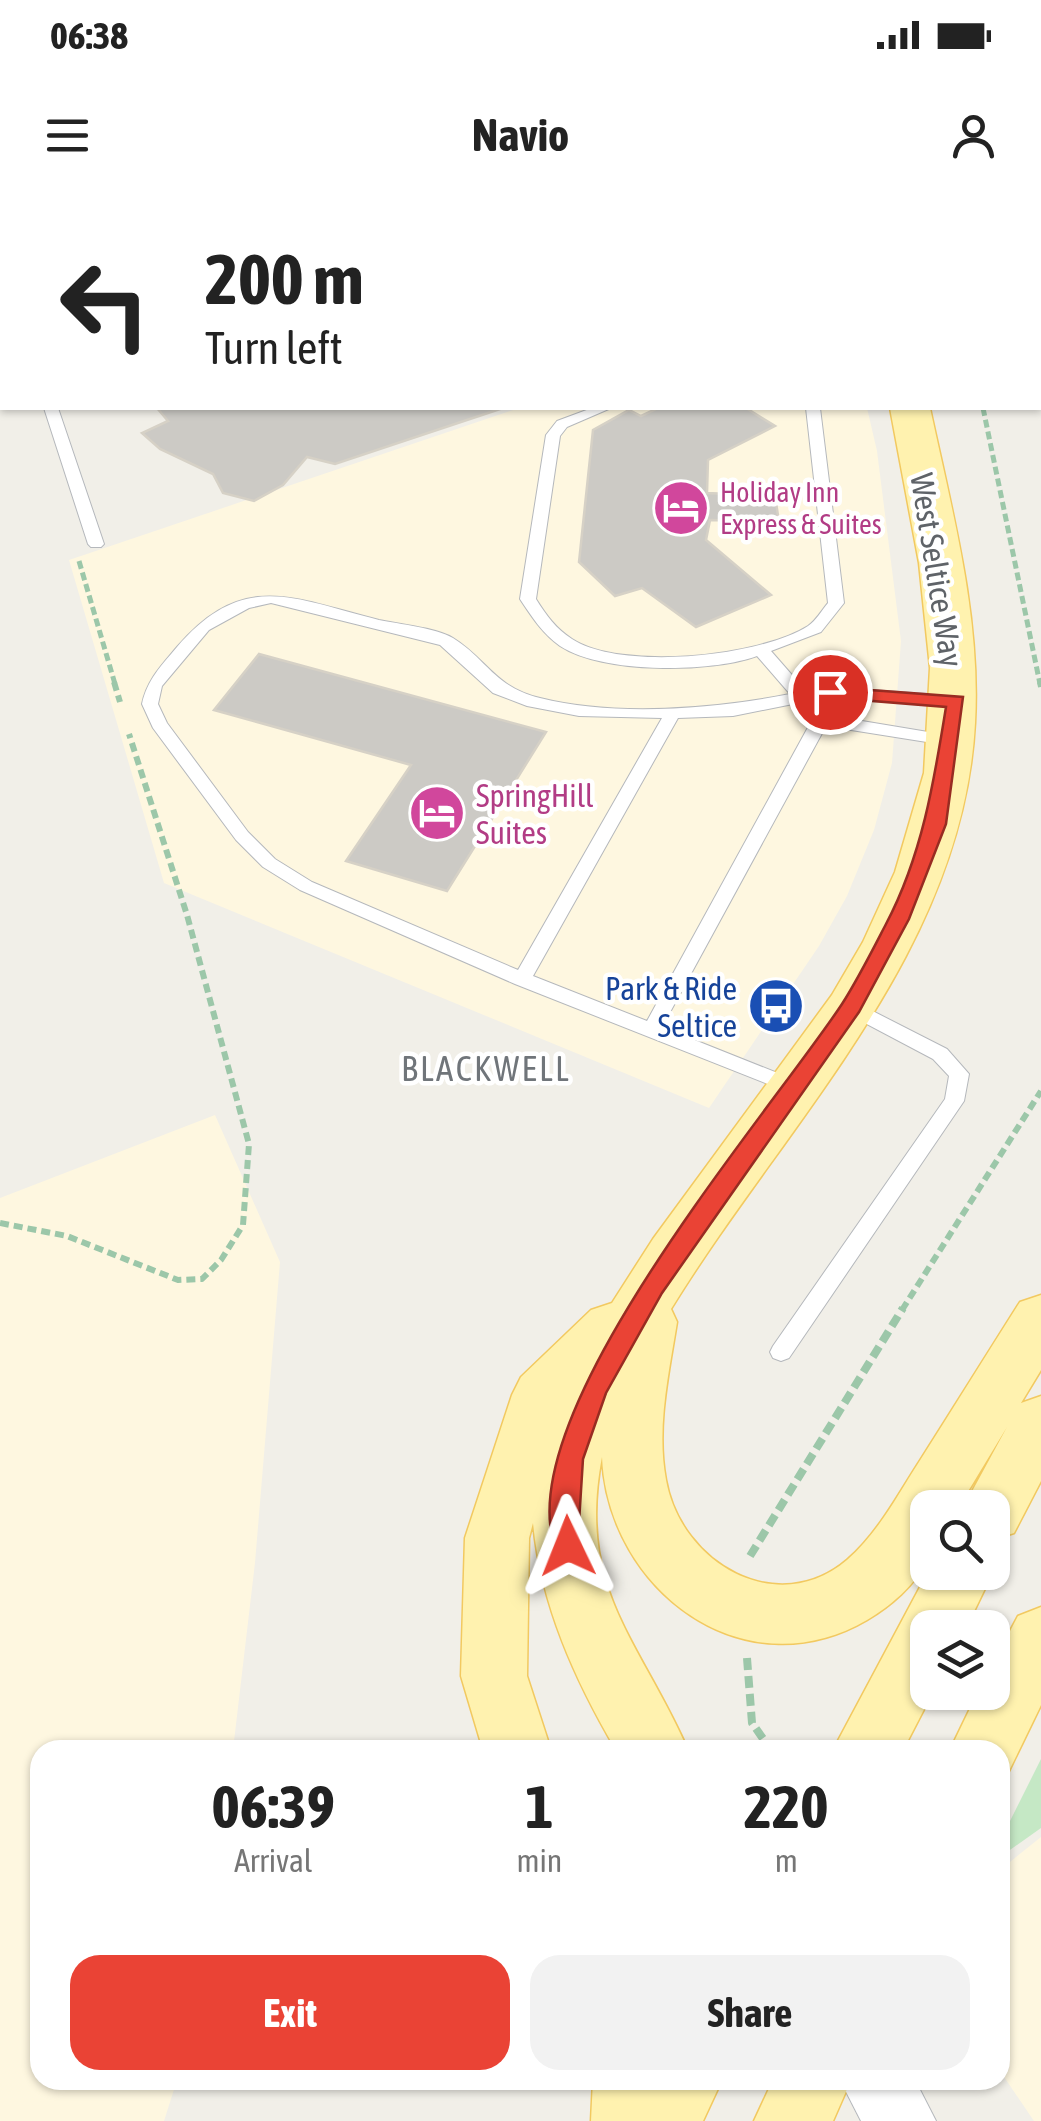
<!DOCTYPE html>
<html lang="en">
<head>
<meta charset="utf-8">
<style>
	:root { --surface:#fff; --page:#f2f2f2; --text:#222; --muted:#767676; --accent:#ea4335 }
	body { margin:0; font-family:"Asap Condensed",sans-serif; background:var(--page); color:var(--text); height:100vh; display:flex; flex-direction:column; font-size:38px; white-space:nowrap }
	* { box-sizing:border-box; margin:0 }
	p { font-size:32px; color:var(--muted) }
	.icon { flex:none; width:55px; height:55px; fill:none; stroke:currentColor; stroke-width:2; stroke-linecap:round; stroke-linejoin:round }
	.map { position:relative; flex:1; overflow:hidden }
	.side { position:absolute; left:30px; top:1540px; width:980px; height:350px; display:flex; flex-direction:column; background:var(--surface); border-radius:30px; box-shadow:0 2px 8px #0004 }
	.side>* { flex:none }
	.banner { position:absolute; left:0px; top:0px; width:1042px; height:210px; box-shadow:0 2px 8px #0004; background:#fff; color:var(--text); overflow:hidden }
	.buttons { position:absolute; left:910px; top:1290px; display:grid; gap:20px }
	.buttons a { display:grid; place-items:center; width:100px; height:100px; border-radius:20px; background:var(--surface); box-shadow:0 2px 8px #0004; font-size:50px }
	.pin { position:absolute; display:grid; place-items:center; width:85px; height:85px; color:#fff; margin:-42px; border:5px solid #fff; border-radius:50%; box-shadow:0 2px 10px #0007 }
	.me { position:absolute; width:110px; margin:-55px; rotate:358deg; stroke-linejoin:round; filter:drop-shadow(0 0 8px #0008) }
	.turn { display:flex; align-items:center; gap:35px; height:210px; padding:0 40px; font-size:45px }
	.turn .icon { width:130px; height:130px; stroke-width:2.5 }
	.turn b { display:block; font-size:70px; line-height:85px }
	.eta { display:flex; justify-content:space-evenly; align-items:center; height:170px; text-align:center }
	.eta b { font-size:60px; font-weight:700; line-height:70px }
	.action { display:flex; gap:20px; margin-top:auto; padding:20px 40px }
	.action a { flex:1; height:115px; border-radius:30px; background:var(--accent); color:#fff; font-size:40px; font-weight:700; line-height:115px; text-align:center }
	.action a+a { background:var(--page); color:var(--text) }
	.status { display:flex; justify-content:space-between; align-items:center; height:70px; padding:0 50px; background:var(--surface); direction:ltr }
	.status svg { height:28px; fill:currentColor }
	header { display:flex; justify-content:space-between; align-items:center; height:130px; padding:0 40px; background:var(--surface); font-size:45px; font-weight:700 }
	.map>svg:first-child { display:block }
	.commercial { fill:#fef7e0 }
	.green { fill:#c5e8c5 }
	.building { fill:#cccac5; stroke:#d6d1c6; stroke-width:2.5 }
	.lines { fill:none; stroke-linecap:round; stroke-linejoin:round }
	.service-casing { stroke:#b5b8bc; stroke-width:2 }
	.tertiary-casing { stroke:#b5b8bc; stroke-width:2 }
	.primary-casing { stroke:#f2c960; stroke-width:3 }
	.motorway-casing { stroke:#f9ab00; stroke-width:3 }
	.path-far2 { stroke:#9cc7a9; stroke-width:5; stroke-dasharray:8 4; stroke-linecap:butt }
	.path-far1 { stroke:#9cc7a9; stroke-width:6; stroke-dasharray:9 5; stroke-linecap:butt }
	.path { stroke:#9cc7a9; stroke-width:8; stroke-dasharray:12 6; stroke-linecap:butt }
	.service { fill:#fff; fill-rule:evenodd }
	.tertiary { fill:#fff; fill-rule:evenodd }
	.primary { fill:#fff2af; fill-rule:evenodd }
	.motorway { fill:#fde293; fill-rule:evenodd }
	.route { fill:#ea4335; stroke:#982c22; stroke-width:2.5 }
	.labels { text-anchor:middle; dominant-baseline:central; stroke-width:9; stroke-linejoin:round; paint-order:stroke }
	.far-hotel-label { font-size:28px; fill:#b23c85; stroke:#fff; text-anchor:start }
	.street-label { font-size:32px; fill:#5f6368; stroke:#fff }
	.hotel-label { font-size:32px; fill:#b23c85; stroke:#fff; text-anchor:start }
	.transit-label { font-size:32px; fill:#164399; stroke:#fff; text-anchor:end }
	.neighbourhood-label { font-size:35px; letter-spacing:2.5px; fill:#70757a; stroke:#fff }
</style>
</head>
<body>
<div class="status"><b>06:38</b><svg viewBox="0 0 49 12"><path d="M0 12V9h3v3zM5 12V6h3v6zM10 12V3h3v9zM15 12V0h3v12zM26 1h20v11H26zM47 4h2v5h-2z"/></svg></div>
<header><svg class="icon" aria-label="menu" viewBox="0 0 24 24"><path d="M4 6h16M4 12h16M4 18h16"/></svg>Navio<svg class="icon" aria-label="person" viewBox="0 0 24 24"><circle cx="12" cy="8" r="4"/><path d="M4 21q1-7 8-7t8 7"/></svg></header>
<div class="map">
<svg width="1041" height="1921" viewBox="0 0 1041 1921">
	<rect width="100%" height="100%" fill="#f1efe8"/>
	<path class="commercial" d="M519,208h348l10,43 24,190 -9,122 -18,67 -27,66 -28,50 -110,162 -545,-225 -95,-323z
		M215,915l65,147 -25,301 -22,187h-193v330h137l-13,41h-164v-923z
		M1041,1637v284h-7l-34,-50v-201z"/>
	<path class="green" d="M1041,1559v69l-41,29v-16z"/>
	<path class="building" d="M157,208h346l-168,56 -28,-7 -24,28 -29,16 -31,-8 -10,-19 -53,-25 -18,-16 26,-12z
		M658,208h88l29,18 -67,34 -1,33 68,3 4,26 -69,-2 -4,20 65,55 -75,32 -54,-39 -27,8 -36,-34 14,-132 36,-20 12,6z
		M259,454l287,78 -99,159 -101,-30 65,-96 -197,-55z"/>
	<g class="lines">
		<g class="service-casing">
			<path id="service" d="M221,0h13l1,2h-13z
				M44,208h14l46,136 -3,3h-10l-3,-3z
				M592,208h19l-44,19 -7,9 -24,163c10,16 20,30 36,40 49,32 187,18 236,-13 8,-5 14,-16 20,-23l-22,-195h14l24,195 -23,29 -50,19 35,40 24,-4 125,9 8,5 -8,5 -125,-9 -16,3 12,15 126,21 8,5 -8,5 -126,-20 -164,301 138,55 3,5 -10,7 -278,-110 -215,-94 -37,-23 -27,-27 -83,-112 -11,-24c5,-24 19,-38 35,-57 67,-78 117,-48 202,-27 20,4 57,8 74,18 34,21 41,49 87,60 75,19 175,11 250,-4l-33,-38c-46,17 -155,18 -197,-10 -18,-13 -28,-29 -40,-47l26,-164 11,-14zM271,403l169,42 53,48 34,13 52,10 83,2 -144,252 -206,-88 -37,-23 -27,-27 -81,-109 -9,-19 4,-18 47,-56 40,-22zM798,503l14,17 -165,301 -114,-45 145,-258 55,-2z
				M851,800l96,49 22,25 -5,27 -175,257 -8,3 -8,-3 -3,-6 3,-6 172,-247 4,-23 -16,-17 -89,-47 -2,-5z"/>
		</g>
		<g class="tertiary-casing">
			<path id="tertiary" d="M840,1880h75l21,41h-75z"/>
		</g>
		<g class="primary-casing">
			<path id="primary" d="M833,0h34l1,2h-34z
				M890,208h40c22,103 51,209 45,315 -12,230 -190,400 -304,586l6,13c-8,51 -21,106 -11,158 15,84 112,139 181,80 31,-27 50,-64 72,-98 34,-53 67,-107 101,-160l21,-7v75l-20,33 20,-7v85l-27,52 -22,7v-32h-29l44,-81 -49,81h-30c0,15 4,38 -2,53 -10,24 -37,46 -59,59 -123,72 -259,-30 -265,-163 -26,133 39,185 86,293h-72c-41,-70 -75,-145 -83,-227l-4,15 -2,138 24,74h-68l-22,-74 4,-138 47,-143 9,-18 70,-67 21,-7 41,-64 179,-244 31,-53 32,-70 29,-99 6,-105 -11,-105z
				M992,1371l1,1 -27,56h-38v64h5l-30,58h-70l95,-178z
				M1041,1407v98l-33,68 -8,3v-26h-50l28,-58h14v-27l26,-49z
				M593,1880h129l-19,41h-112z
				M773,1880h78l-18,41h-79z"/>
		</g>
		<g class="motorway-casing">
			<path id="motorway" d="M1000,0h34l1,2h-34z
				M1040,85h1v29h-1z"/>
		</g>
		<path class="path-far2" d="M983,208l57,276
			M79,361l36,123"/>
		<path class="path-far1" d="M114,482l6,20
			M1040,482l1,5
			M0,1023l67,13 111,44 24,-1 19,-19 22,-35 6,-81 -62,-229 -58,-181
			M902,1110l139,-219"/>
		<path class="path" d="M750,1356l153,-248
			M747,1458l5,65 19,27"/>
		<use href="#service" class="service"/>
		<use href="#tertiary" class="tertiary"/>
		<use href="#primary" class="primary"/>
		<use href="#motorway" class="motorway"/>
	</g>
	<path class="route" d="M830,487l133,10 -17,127 -37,95 -50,93 -197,281 -56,100 -23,66 -6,95 -9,3 -10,-3c-60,-129 213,-442 284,-550 16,-25 30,-53 44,-80 36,-68 48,-142 60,-217l-123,-10 -3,-5z"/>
	<defs>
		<g id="hotel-disc" transform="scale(2.875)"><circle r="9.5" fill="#d1479c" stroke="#fff"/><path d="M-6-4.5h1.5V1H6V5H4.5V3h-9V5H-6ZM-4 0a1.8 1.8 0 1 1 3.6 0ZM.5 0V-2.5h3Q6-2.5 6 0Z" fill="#fff"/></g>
		<g id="bus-disc" transform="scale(2.875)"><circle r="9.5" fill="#1a4fb4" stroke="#fff"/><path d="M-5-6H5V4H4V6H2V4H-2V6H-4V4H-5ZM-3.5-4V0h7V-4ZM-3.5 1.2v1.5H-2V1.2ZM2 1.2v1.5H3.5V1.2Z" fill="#fff"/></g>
	</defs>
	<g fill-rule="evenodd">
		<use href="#hotel-disc" x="681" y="308"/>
		<use href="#hotel-disc" x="437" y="613"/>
		<use href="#bus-disc" x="776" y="806"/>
	</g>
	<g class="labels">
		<g class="far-hotel-label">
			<text x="720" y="292">Holiday Inn<tspan x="720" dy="32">Express &amp; Suites</tspan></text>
		</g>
		<g class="street-label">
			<text transform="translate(937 370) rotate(81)">West Seltice Way</text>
		</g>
		<g class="hotel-label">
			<text x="476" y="595">SpringHill<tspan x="476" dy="37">Suites</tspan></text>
		</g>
		<g class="transit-label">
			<text x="737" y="788">Park &amp; Ride<tspan x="737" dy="37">Seltice</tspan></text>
		</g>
		<g class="neighbourhood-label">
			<text x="486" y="868">BLACKWELL</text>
		</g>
	</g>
</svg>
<div class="buttons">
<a><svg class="icon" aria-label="search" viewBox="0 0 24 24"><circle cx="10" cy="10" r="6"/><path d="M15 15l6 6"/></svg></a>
<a><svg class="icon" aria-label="layers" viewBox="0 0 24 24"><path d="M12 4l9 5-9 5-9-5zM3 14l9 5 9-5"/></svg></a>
</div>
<div class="pin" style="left:830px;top:492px;background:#d93025"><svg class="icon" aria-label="arrive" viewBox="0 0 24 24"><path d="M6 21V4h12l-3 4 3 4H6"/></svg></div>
<svg class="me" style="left:568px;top:1346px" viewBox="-20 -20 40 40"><path d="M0-17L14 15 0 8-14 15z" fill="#ea4335" stroke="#fff" stroke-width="4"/></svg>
<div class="banner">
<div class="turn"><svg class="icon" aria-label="left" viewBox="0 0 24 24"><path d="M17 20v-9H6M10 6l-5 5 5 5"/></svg><div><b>200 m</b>Turn left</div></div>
</div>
<section class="side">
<div class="eta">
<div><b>06:39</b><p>Arrival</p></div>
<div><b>1</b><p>min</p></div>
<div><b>220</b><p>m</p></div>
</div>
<div class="action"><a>Exit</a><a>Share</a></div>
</section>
</div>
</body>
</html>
